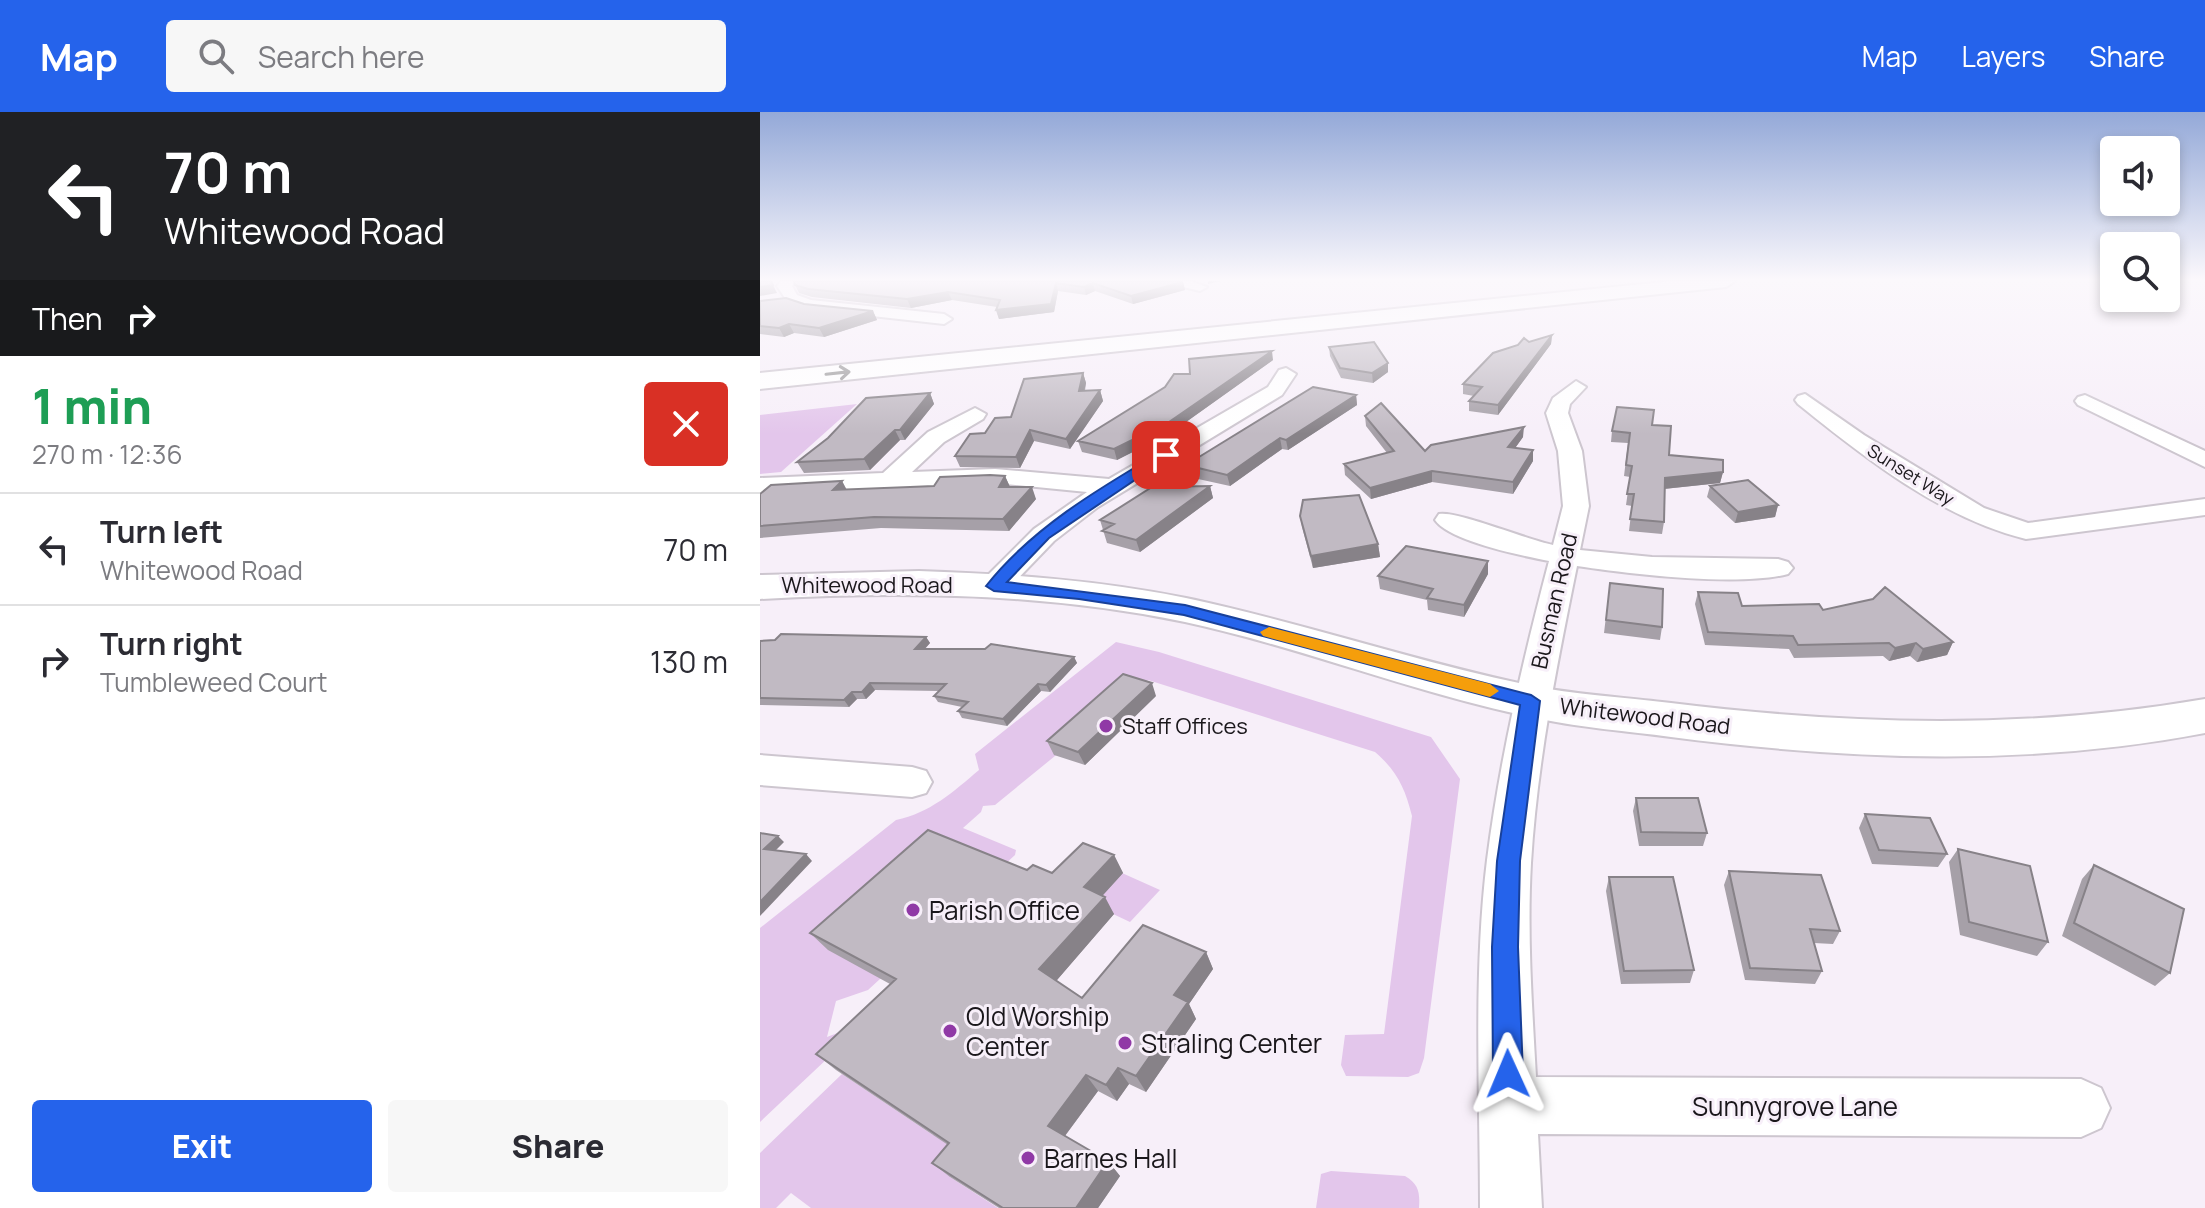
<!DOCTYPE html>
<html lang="en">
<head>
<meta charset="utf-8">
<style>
	:root { --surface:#fff; --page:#f7f7f7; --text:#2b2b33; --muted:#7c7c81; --line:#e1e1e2; --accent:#2563eb }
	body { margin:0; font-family:Manrope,sans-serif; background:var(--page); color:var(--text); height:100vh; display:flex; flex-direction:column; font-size:30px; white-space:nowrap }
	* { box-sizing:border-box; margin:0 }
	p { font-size:26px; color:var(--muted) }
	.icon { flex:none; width:44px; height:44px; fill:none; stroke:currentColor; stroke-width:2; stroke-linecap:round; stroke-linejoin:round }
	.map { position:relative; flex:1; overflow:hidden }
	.panel { display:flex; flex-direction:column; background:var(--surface); width:760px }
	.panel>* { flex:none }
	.banner { background:#202124; color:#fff; overflow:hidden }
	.fabs { position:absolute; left:1340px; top:24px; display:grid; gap:16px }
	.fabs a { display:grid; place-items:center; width:80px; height:80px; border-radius:8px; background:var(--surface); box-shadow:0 4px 12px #0003; font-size:40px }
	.pin { position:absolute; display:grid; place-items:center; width:68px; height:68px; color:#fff; margin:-34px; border-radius:16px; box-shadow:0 4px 12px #0006 }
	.me { position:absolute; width:88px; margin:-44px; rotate:359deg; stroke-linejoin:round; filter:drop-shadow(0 0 6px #0008) }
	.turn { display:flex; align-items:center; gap:28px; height:168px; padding:0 32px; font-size:36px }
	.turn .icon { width:104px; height:104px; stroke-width:2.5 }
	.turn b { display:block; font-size:56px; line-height:68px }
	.then { display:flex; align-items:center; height:76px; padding:0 32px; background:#0003; gap:16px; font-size:30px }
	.round { display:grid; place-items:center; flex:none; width:84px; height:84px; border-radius:8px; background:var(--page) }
	.overview { display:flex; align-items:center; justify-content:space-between; height:136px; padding:0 32px }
	h1 { font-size:48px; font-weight:800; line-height:60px; color:#1e9e55 }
	.button { display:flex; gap:16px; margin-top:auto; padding:16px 32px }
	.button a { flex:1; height:92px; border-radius:8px; background:var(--accent); color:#fff; font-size:32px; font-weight:800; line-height:92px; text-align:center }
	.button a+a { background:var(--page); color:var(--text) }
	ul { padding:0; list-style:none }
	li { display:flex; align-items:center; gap:24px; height:112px; padding:0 32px; border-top:2px solid var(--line) }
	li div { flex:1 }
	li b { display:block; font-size:30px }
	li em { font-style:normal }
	header { display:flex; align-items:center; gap:48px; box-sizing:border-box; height:112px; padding:0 40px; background:var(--accent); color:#fff }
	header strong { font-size:38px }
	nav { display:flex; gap:44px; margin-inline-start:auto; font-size:28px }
	.search { width:560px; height:72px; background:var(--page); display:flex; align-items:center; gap:20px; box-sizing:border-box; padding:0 28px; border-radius:8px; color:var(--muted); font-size:30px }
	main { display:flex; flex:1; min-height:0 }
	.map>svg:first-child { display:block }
	.green { fill:#e3c6eb }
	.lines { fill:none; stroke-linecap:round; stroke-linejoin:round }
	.street-casing { stroke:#cdc6cf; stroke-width:4 }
	.secondary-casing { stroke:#cdc6cf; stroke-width:4 }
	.highway-casing { stroke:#cdc6cf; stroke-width:4 }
	.street { fill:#fff; fill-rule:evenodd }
	.secondary { fill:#fff; fill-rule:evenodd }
	.highway { fill:#fff; fill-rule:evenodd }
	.wall { fill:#a6a0a8 }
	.shaded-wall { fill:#878288 }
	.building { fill:#c1bac3; stroke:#878288; stroke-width:2 }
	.oneway { stroke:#989798 }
	.route { fill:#2563eb; stroke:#184099; stroke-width:2 }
	.slow { fill:#f59e0b }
	.poi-dot { fill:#9039a6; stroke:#f7eff9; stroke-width:3 }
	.labels { text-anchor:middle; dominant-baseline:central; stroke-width:6; stroke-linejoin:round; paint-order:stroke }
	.far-street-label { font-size:18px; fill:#1a171b; stroke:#f7eff9 }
	.street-label { font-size:22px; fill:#1a171b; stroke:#f7eff9 }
	.poi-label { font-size:22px; fill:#1a171b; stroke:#f7eff9; text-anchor:start }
	.near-poi-label { font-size:26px; fill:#1a171b; stroke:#f7eff9; text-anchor:start }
	.near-street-label { font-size:26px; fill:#1a171b; stroke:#f7eff9 }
</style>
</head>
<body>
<header>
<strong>Map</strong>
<div class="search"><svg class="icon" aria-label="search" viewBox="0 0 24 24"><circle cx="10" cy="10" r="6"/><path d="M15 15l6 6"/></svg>Search here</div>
<nav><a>Map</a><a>Layers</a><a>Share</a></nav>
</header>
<main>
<section class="panel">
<div class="banner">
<div class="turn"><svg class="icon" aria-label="left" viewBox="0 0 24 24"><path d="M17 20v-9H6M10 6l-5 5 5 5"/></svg><div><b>70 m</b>Whitewood Road</div></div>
<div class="then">Then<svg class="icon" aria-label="right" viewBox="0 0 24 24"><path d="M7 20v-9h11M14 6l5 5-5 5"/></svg></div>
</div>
<div class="overview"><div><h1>1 min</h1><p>270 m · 12:36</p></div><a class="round" style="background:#d93025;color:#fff"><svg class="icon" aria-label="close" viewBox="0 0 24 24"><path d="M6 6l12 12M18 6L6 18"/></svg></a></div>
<ul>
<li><svg class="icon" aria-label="left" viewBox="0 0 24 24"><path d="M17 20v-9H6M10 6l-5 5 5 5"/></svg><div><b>Turn left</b><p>Whitewood Road</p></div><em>70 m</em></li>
<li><svg class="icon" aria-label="right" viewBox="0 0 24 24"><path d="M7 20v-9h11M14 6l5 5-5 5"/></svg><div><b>Turn right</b><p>Tumbleweed Court</p></div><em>130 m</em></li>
</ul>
<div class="button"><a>Exit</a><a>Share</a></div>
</section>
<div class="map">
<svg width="1445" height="1096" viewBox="0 0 1445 1096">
	<rect width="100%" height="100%" fill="#f7eff9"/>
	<path class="green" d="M97,292l-76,68 -21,2v-59z
		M356,530l43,10 272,85 29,42 -36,279 -5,15 -11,4 -62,-1 -5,-11 4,-30 39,-1 28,-218c-7,-28 -15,-45 -37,-64l-227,-72 -153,125 -12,1 -2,6 -18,16 53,22 -1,5 -147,135 -32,11 -9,36 13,-5 6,9 -86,81v-194l136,-108c34,-7 57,-28 83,-50l-4,-16z
		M362,761l38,17 -30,32 -36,-17z
		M82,962l91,61 40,-45 -23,87 48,31h-187l-20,-15 -15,15h-16v-55z
		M571,1059l74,5c14,8 15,17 14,32h-103l5,-34z"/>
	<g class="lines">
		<g class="street-casing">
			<path id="street" d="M21,169h14l-3,5 5,9 14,5 133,14 8,5 -8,5 -135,-15 -22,-8 -10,-15z
				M399,169h31l17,6 -7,4z
				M526,256l10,6 -14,21 -184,112 -44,34 -49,51h-22l-4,-6 4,-6 51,-51 53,-37 -92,-9 -235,11v-16l123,-5 45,-41 47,-24 11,6 -3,5 -39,23 -32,30 83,-3 114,10 159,-92 11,-17z
				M816,269l10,6 -16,17 -2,9 14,38 7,55 -9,44 72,7 126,2 10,3 5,6 -5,6c-50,13 -158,0 -211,-8 -20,98 -40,197 -46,297 -4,71 1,142 5,214l545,2 20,9 9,20 -9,20 -20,9 -543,-3 4,74h-62c0,-115 -7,-234 7,-348 13,-102 36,-200 62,-299 -26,-5 -100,-20 -114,-41l4,-6c16,-4 89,26 114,31l10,-39 -5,-55 -12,-38 7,-15z
				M1045,282l59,41 120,73 44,15 177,-24v16l-179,24c-85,-21 -161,-81 -228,-135l-3,-4 3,-4z
				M1325,283l120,56v16l-127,-62 -3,-4 3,-4z
				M0,643l152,12 14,4 6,11 -6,11 -14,4 -152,-12z"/>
		</g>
		<g class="secondary-casing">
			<path id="secondary" d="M159,459c90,3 179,9 267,27 115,24 227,63 342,87 47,10 95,12 143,18 179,22 356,27 534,-4v34c-178,34 -355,27 -534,4 -44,-6 -88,-9 -131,-18 -121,-24 -235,-71 -355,-97 -140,-29 -283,-31 -425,-23v-24z"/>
		</g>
		<g class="highway-casing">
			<path id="highway" d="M913,169h62l-9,6 -966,102v-16z"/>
		</g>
		<use href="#street" class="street"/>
		<use href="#secondary" class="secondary"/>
		<use href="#highway" class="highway"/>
	</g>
	<path class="wall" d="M423,170l2,8 -52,14 -38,-13 -9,4 -28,-4 -4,21 -55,7 -3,-9 1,-3 -45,-7 -41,8 -99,-11 -13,-4 -4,-8z
		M0,189l44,3 69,7 4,9 -53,17 -30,-4 -10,4 -24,-3z
		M792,223l-1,9 -53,71 -29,-4v-10l5,-5 -11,-2v-10l66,-42z
		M569,235l59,25 -15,11 -32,-5 -11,-22z
		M513,248l-101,72 -55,28 -35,-8 -4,-11 112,-67z
		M323,261l3,10 -1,8 15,-1 3,11 -33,48 -36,-8 -14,27 -60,-1 -5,-11 30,-23z
		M170,281l4,11 -29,36h-5l-30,30 -66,3 -7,-11z
		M596,283l1,10 -69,45 -6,-1 -52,37 -41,-9 -3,-12z
		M605,304l60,35 98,-14 -8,11 18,2v11l-20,33 -81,-12 -61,17 -26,-24 -1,-11 43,-11 -21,-27z
		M892,313l17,30 54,17 -3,11 -56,6v33l-2,12 -33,-3 3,-25 -6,-1 4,-28 -6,-1 4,-33 -17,-1 1,-11z
		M245,364l5,11 26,12 -27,32 -128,-3 -121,10v-44l82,-13 5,9 87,-4z
		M450,374l3,12 -73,54 -33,-9 -7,-23z
		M950,374l68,19 -3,12 -40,6 -28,-26z
		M540,404l78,28 2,13 -67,11 -11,-41z
		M728,449v13l-24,43 -36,-7 -1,-10 -47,-11 -2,-13z
		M850,471l52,44 -2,13 -56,-7z
		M938,480l44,14 81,4 130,32 -6,13 -30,7 -7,-6 -21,5 -6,-5 -89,2 -5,-9 -84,-4 -10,-41z
		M166,525l4,6 -5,6 149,8 3,6 -27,29 -9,-1 -34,35 -45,-8 -4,-7 4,-4 -24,-5 -4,-6 5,-5 -64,-1 -9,9h-9l-8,8 -89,-2v-64z
		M396,584l-71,69 -31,-10 -7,-14z
		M876,686l71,35 -4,13h-64l-6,-35z
		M1105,702l82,40 -9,13 -66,-3 -13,-36z
		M1198,737l90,93 -11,14 -77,-21 -11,-73z
		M354,743l9,18 -21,23 12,18 -58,67 26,17 124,-46 7,17 -24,35 7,15 -50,73 -17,-8 -12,17 -19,-10 -33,45 43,25 12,15 -22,32h-99l-49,-31 -18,-14 16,-18 -112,-75 -20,-16 74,-70 -62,-34 -18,-17 217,-63 25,3z
		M1334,753l76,108 -15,13 -93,-50 20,-57z
		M969,759l111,60 -7,13 -19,-1 8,28 -7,13 -70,-4 -21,-95z
		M849,765l85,93 -4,13 -69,1 -15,-93z"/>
	<path class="shaded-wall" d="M448,169h13l-13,3z
		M423,170l2,8 -52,14 -2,-8z
		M296,171l2,8 -4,21 -55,7 -3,-9z
		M333,171l2,8 -9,4 -2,-8z
		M13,173l4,8 -17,3v-9z
		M188,180l4,8 -41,8 -4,-9z
		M113,199l4,9 -53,17 -5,-9z
		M29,212l5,9 -10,4 -5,-9z
		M792,223l-1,9 -53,71v-10z
		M512,239l1,9 -101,72 -55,28 -3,-11z
		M628,251v9l-15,11 -1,-10z
		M323,261l3,10 -4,18 -3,-10z
		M340,278l3,11 -33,48 -4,-10z
		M170,281l4,11 -29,36 -5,-10z
		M596,283l1,10 -69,45 -2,-10z
		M764,315l-1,10 -15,21v-11z
		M135,318l5,10 -30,30 -6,-11z
		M270,318l4,11 -14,27 -4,-11z
		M520,326l2,11 -52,37 -3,-11z
		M773,338v11l-20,33v-12z
		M672,359v11l-61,17 -1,-11z
		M963,360l-3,11 -57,6 2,-11z
		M245,364l5,11h-11z
		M82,369l6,12 -15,-3z
		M450,374l3,12 -73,54 -4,-12z
		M272,375l4,12 -27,32 -6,-12z
		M1018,393l-3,12 -40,6 3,-11z
		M618,432l2,13 -67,11 -2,-12z
		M728,449v13l-24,43v-12z
		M166,525l4,6 -11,12 -4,-6z
		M1193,530l-6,13 -30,7 6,-13z
		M1156,531l-6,13 -21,5 6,-13z
		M314,545l3,6 -27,29 -4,-7z
		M110,571l5,7 -9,9 -4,-7z
		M392,571l4,13 -71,69 -7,-13z
		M278,572l3,7 -34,35 -4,-7z
		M92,580l5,7 -8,8 -5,-7z
		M18,724l6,6 -14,14 -6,-7z
		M46,742l6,7 -52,55v-14z
		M354,743l9,18 -29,32 -10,-18z
		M345,785l9,17 -63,73 -12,-18z
		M446,840l7,17 -24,35 7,15 -50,73 -10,-16 38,-81z
		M358,956l11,16 -12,17 -11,-16z
		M326,963l12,16 -37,50 -13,-15z
		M348,1049l12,15 -22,32h-22z"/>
	<path class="building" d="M0,169h11l2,4 -13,2z
		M34,169h382l7,1 -52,14 -38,-13 -9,4 -28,-4 -5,21 -55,6 4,-10 -52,-8 -41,7 -99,-10 -13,-4z
		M26,186l18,6 69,7 -54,17 -30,-4 -10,4 -19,-2v-25z
		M792,223l-54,70 -29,-4 13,-14 -19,-3 30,-31 25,-8 6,-7 5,4z
		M614,230l14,21 -16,10 -32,-5 -11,-21z
		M512,239l-103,71 -55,27 -36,-8 87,-54 9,-13h16l-1,-15z
		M323,261l-4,18 21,-1 -34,49 -36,-9 -14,27 -61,-1 15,-22 15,-1 10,-15 16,-1 13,-38z
		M553,275l43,8 -70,45 -6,-2 -53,37 -41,-10z
		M170,281l-30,37h-5l-31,29 -67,3 31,-24 38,-40z
		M621,291l44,48 6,-6 93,-18 -16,20 25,3 -20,32 -81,-11 -62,17 -26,-24 50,-13 -29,-35z
		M857,295l37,3 -2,15 19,1 -2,29 54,5v12l-58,6 -1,44 -34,-3 4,-25h-7l5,-28 -6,-1 4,-32 -18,-2z
		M230,363l15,1 -6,11h33l-29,32 -129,-2 -114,9v-32l11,-9 71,-4 -9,9 77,-3 24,-1 6,-9z
		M988,368l30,25 -40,7 -28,-26z
		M450,374l-74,54 -34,-9 12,-7 -14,-4 52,-33z
		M599,383l19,49 -67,12 -11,-40 3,-16z
		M646,434l82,15 -24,44 -37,-7 6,-9 -55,-13z
		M850,471l53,6 -1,38 -56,-7z
		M1125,475l68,55 -30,7 -7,-6 -21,5 -6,-5 -91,2 -5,-9 -85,-4 -10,-40 40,1 4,13 77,-2 4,6 50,-11z
		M21,522l145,3 -11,12h70l6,-5 83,13 -28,28 -8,-1 -35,35 -45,-8 10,-9 -34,-6 12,-12 -76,-1 -8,9h-10l-8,8 -84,-2v-57l15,-1z
		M363,562l29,9 -74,69 -31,-11z
		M876,686h62l9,35 -66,-1z
		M1105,702l65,4 17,36 -68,-4z
		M168,718l99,40 6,-5 19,8 31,-30 31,12 -30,32 21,10 -66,72 43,29 61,-73 63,27 -32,43 14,7 -52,74 -18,-8 -12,17 -20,-10 -38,51 60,35 -32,47h-73l-71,-45 17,-20 -133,-89 80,-75 -86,-46z
		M0,721l18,3 -14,13 42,5 -46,48z
		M1198,737l72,17 18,76 -79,-20z
		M1334,753l90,44 -14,64 -96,-50z
		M969,759l92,4 19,56 -30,-2 12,42 -72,-3z
		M849,765h64l21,93 -70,1z"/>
	<defs><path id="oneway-shaft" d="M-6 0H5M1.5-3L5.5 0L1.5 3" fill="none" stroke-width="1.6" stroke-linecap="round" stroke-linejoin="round" transform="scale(2)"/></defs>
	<use class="oneway" href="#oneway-shaft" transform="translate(78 261) rotate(-6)"/>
	<linearGradient id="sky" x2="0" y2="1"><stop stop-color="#94a9d8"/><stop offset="0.52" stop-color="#fbf8fc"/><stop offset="1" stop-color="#fbf8fc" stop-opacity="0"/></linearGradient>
	<rect width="1445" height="322" fill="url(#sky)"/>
	<path class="route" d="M401,340l11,3 -123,83 -42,44 178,23 346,90 9,6 -20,160 -2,86 5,127 -5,10 -10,5 -10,-5 -5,-10 -1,-127 5,-86 23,-156 -336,-90 -105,-16 -85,-8 -8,-5c46,-58 112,-97 175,-134z"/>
	<path class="slow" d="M509,515l221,57 9,7 -9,6 -227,-61 -3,-4z"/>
	<g class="poi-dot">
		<circle cx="346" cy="614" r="8"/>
		<circle cx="153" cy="798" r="8"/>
		<circle cx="190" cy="919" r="8"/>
		<circle cx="365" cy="931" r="8"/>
		<circle cx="268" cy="1046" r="8"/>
	</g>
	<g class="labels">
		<g class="far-street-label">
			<text transform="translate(1151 362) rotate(32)">Sunset Way</text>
		</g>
		<g class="street-label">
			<text x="107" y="473">Whitewood Road</text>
			<text transform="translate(794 489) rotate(-77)">Busman Road</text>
			<text transform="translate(885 604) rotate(7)">Whitewood Road</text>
		</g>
		<g class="poi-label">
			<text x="362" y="614">Staff Offices</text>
		</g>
		<g class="near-poi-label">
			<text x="169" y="798">Parish Office</text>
			<text x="206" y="904">Old Worship<tspan x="206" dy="30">Center</tspan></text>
			<text x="381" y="931">Straling Center</text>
			<text x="284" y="1046">Barnes Hall</text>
		</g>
		<g class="near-street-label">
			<text x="1035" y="994">Sunnygrove Lane</text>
		</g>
	</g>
</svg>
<div class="fabs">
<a><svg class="icon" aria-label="sound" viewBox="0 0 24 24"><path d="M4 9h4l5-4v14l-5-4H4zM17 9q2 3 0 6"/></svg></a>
<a><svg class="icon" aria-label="search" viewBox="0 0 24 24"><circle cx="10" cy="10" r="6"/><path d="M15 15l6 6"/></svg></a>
</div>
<div class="pin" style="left:406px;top:343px;background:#d93025"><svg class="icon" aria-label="arrive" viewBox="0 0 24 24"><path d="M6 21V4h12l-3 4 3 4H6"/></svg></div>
<svg class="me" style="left:748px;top:962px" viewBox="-20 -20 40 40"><path d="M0-17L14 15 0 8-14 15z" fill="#2563eb" stroke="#fff" stroke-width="4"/></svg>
</div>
</main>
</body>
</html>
